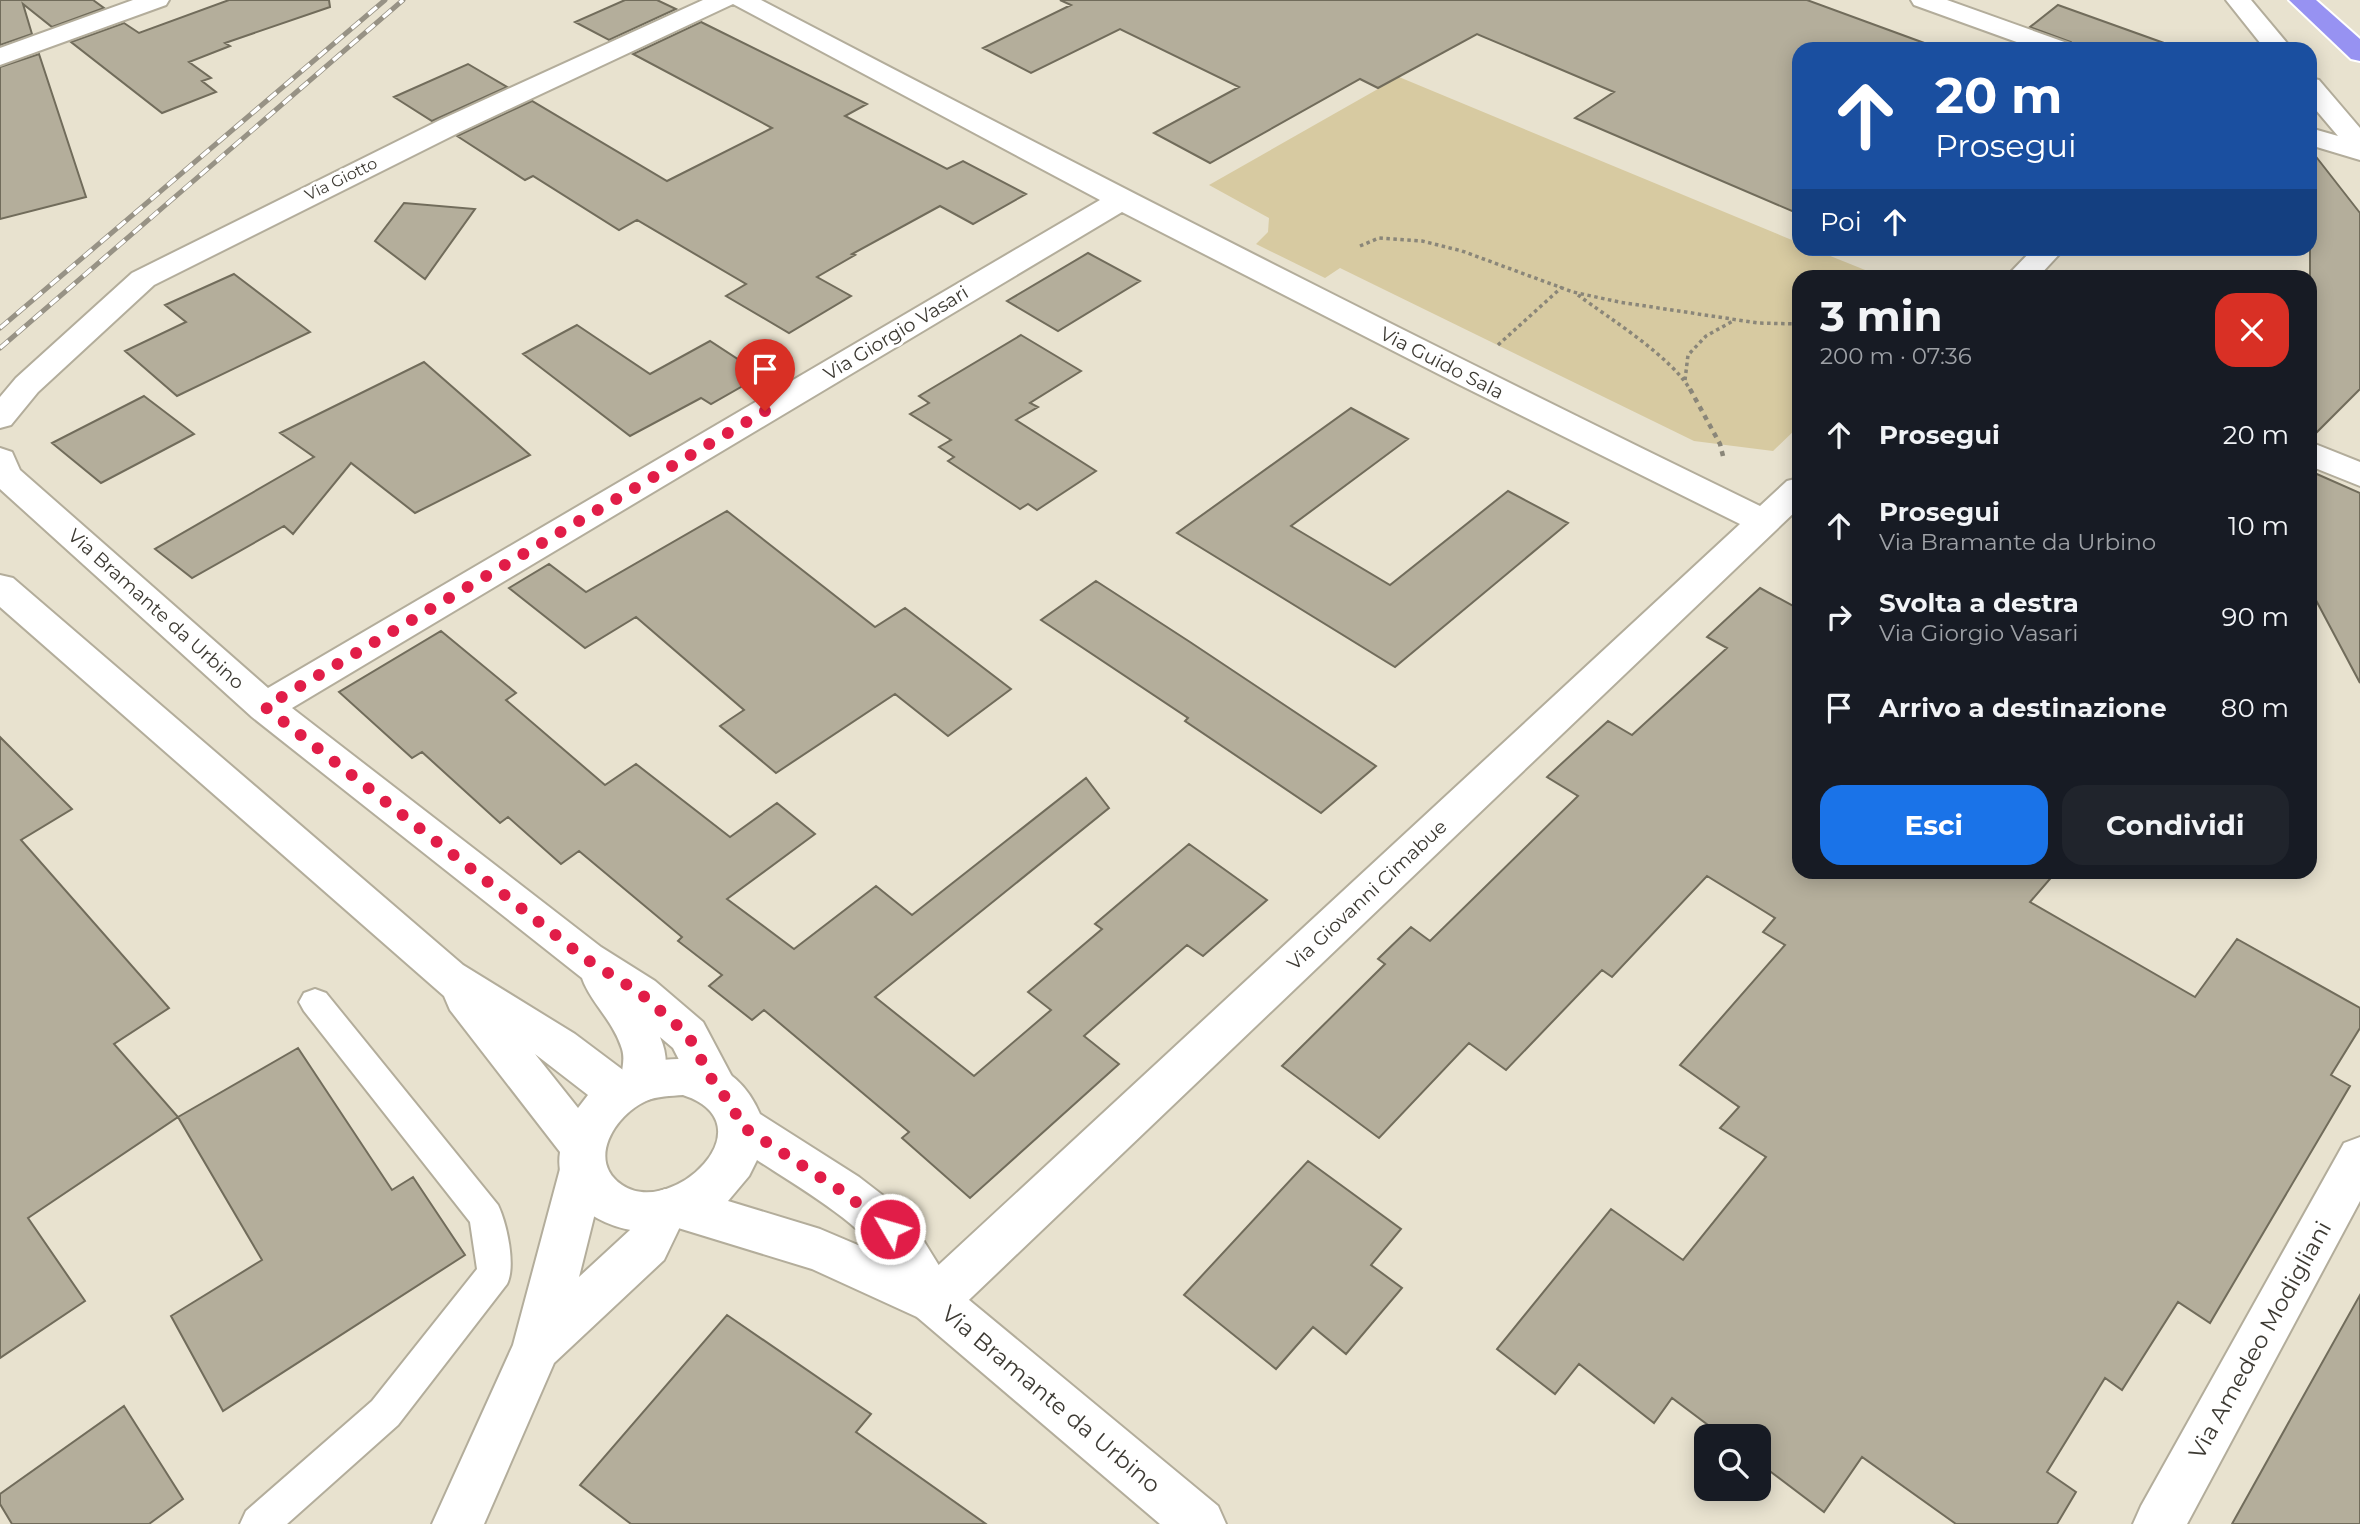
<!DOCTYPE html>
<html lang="it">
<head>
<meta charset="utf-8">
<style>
	:root { --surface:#171b24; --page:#20242c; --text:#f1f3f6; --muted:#9ea1a6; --accent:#1a73e8 }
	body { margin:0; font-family:Montserrat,sans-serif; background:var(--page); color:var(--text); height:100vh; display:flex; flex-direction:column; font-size:26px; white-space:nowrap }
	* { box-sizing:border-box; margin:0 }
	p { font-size:23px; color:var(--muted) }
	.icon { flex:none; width:38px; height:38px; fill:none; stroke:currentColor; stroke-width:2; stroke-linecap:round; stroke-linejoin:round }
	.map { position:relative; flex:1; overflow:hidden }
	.sheet { position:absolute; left:1792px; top:270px; width:525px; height:609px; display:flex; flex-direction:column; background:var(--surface); border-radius:21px; box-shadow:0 4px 18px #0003 }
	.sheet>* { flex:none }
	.guide { position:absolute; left:1792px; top:42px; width:525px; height:214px; border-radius:21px; box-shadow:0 4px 18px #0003; background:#1a4fa0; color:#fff; overflow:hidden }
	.tools { position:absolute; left:1694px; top:1424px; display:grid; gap:14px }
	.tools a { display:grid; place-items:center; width:77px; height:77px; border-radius:14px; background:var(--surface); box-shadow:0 4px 18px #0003; font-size:35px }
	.pin { position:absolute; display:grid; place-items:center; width:60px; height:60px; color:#fff; margin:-72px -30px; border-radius:50% 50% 50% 0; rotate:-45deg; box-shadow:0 0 7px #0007 }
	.pin .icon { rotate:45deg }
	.me { position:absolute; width:77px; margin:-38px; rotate:308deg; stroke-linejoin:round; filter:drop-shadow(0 0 5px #0008) }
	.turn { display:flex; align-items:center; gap:24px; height:147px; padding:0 28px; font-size:32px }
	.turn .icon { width:91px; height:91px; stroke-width:2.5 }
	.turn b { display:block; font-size:49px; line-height:60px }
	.then { display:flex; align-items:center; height:66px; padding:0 28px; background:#0003; gap:14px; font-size:26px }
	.round { display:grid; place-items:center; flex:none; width:74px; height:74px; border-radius:21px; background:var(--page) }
	.head { display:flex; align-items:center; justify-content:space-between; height:119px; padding:0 28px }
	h1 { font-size:42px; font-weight:700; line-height:52px }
	.button { display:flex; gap:14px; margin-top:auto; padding:14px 28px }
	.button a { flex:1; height:80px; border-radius:21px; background:var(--accent); color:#fff; font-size:28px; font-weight:700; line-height:80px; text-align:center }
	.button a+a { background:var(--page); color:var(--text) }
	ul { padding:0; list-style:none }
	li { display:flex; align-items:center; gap:21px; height:91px; padding:0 28px }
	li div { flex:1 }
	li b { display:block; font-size:26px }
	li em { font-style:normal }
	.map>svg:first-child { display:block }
	.green { fill:#d7caa1 }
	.building { fill:#b4ae9b; stroke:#716c5b; stroke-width:2 }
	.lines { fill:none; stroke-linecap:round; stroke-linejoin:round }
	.lane-casing { stroke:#b3ad9b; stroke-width:4 }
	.street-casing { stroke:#b3ad9b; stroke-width:4 }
	.secondary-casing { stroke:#b3ad9b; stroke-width:4 }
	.highway-casing { stroke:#fff; stroke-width:4 }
	.path-far1 { stroke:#8a8679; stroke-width:3.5; stroke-dasharray:3.5 3.5; stroke-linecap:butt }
	.path { stroke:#8a8679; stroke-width:4.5; stroke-dasharray:5 5; stroke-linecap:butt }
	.lane { fill:#fff; fill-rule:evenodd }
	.street { fill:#fff; fill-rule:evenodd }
	.secondary { fill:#fff; fill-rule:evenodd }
	.highway { fill:#9792f2; fill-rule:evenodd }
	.rail-casing { stroke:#979285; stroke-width:5 }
	.rail { stroke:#fff; stroke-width:3.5; stroke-dasharray:11; stroke-linecap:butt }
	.route { stroke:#e11d48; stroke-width:12; stroke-dasharray:0 21.6 }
	.labels { text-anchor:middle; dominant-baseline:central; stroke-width:6; stroke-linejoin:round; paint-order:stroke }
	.far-street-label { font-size:16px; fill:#3d3a33; stroke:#fff }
	.street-label { font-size:19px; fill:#3d3a33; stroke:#fff }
	.near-street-label { font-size:23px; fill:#3d3a33; stroke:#fff }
</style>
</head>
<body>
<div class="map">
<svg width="2360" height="1524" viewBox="0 0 2360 1524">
	<rect width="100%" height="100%" fill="#e8e2cf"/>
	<path class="green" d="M1399,77l400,166v5l14,1 67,27h-81v150l-26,25 -79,-10 -354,-173 -15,10 -69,-34 12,-12 1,-14 -60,-33z"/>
	<path class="building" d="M0,0h93l11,8 -52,19 -29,-23 9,30 -32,11z
		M229,0h100l1,7 -105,36 5,3 -41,16 22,16 -9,3 14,11 -54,21 -91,-71 53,-19 15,10z
		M625,0h32l19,9 -67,31 -34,-18z
		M1060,0h747l120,44 -1,5h-127v165l-224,-96 39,-26 -137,-58 -99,54 -18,-9 -150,84 -56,-30 85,-46 -119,-58 -89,44 -48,-25 88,-43z
		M2058,5l106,38 -1,6h-86l-6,-7 -41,-15z
		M701,22l166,82 -22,12 102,53 16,-8 63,33 -53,30 -33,-18 -88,48 3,1 -38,22 34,19 -62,37 -63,-37 20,-12 -109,-64 -18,10 -86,-54 -8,4 -68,-44 75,-35 135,80 105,-53 -139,-74z
		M39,54l47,143 -86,22v-152z
		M468,64l39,23 -75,34 -38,-24z
		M2310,149l50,64v176l-50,50z
		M404,203l71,6 -50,70 -50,-38z
		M1088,253l52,28 -82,50 -51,-30z
		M234,274l76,58 -133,64 -52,-45 61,-29 -21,-17z
		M577,325l73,49 60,-33 52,34 -51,29 -10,-6 -71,38 -107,-82z
		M1021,335l60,36 -51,32 8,4 -22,13 80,51 -59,39 -9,-6 -8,5 -72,-48 6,-4 -15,-10 12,-7 -41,-26 19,-11 -10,-7z
		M424,362l106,93 -115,58 -64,-50 -58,71 -9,-8 -92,52 -37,-29 159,-92 -34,-24z
		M144,396l50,38 -93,49 -49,-40z
		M1351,408l57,31 -117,87 99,59 118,-94 60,32 -173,144 -218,-134z
		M2310,471l50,22v190l-50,-94z
		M727,511l148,116 30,-19 106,81 -63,47 -53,-42 -119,79 -56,-47 24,-16 -108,-93 -51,31 -76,-60 40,-24 37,28z
		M1096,581l94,61 186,124 -55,47 -136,-92 3,-3 -147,-98z
		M1760,588l39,21v263h257l-26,30 165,95 42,-58 123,69v20l-29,47 19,11 -140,237 -32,-21 -56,88 -17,-12 -58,94 29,20 -19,32h-101l-94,-67 -38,55 -65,-49v-26h-35l-52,-39 -18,25 -75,-59 -24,30 -58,-45 114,-140 72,51 83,-103 -46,-29 19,-21 -59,-42 105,-120 -22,-13 12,-14 -68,-42 -95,101 -10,-7 -96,100 -37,-27 -90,95 -97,-72 103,-102 -7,-5 33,-32 19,14 148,-145 -31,-19 61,-56 24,14 95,-87 -20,-11z
		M441,631l75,62 -10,7 99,85 31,-21 94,73 47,-34 38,31 -88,65 67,50 82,-63 36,29 174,-137 23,30 -234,189 99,79 77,-66 -23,-18 74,-63 -7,-5 94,-80 78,56 -64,56 -16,-11 -103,91 35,28 -149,134 -68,-60 7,-6 -145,-122 -12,10 -43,-34 13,-11 -44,-34 4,-4 -103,-86 -18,13 -53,-47 -8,6 -78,-71 -10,6 -73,-66z
		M0,737l72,72 -51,31 148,168 -55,36 64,73 -150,101 57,83 -85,57z
		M298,1048l94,142 21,-13 52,78 -242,156 -52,-95 91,-56 -84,-143z
		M1308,1161l93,68 -30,36 31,23 -56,66 -33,-27 -37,42 -92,-74z
		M2360,1295v229h-128l58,-104z
		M727,1315l144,99 -15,18 130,92h-355l-51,-39z
		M124,1406l59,93 -34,25h-137l-12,-20v-10z"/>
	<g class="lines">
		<g class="lane-casing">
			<path id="lane" d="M315,989l11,4 172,212c9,19 18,61 9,79l-109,141 -111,99h-47l6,-13 126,-110 105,-132 -7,-47 -166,-211 -5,-9 5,-9z"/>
		</g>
		<g class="street-casing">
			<path id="street" d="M133,0h36l-3,5 -166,60v-17z
				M703,0h58c331,173 663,343 999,506l27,-25 12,-3v30l-848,809 -17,6 -17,-6 -7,-16 7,-16 823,-761 -282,-140 -336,-172 -830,496 309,239 54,34 48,41 35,66 -6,13 -16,6 -16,-6 -27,-53 -13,-11c9,20 7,39 -2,59l-16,6 -16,-6c-10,-21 1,-30 -4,-47 -9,-29 -32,-47 -40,-71l-330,-261 -252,-228v-41l12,4 8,18 248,218 832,-488 -367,-196 -273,128 -306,153 -116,107 -27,33 -11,3v-31l16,-19 116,-105 308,-153z
				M1911,0h36l123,44 4,5h-38l-122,-44z
				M2226,0h25l41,49h-27z
				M2310,78l9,2 41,48v32l-50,-15v-17l28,8 -28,-33z
				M2034,248h31l-26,28h-32z
				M2310,442l50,20v24l-50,-20z
				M2360,1137v64l-173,323h-54l8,-18 203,-363z
				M583,1149l16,6 7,14 -27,108 51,-47 19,-35 16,-6 16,6 7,15 -24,50 -110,103 -70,161h-52l81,-179 47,-176 7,-14z"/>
		</g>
		<g class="secondary-casing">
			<path id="secondary" d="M0,575l13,3 450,387 112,69 48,36c54,-20 111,-17 137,44l99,63 48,37 44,71 267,221 8,18h-66l-243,-207 -105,-48 -137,-42c-46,17 -124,-16 -115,-75l-110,-142 -6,-14 -444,-389zM535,1054l53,41 -10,13zM683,1095c88,29 -11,124 -61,90 -36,-24 -7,-70 24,-84 11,-5 25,-5 37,-6zM757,1160c32,21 104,63 122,94l-59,-25 -92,-28 21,-25z"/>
		</g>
		<g class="highway-casing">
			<path id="highway" d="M2289,0h27l44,39v22l-9,-2z"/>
		</g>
		<path class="path-far1" d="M1360,246l19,-8 43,3 40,10 111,41 46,10 139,21 41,1
			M1578,295c32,24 94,62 113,96
			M1498,345l64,-58
			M1685,380l3,-25 18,-19 27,-15"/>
		<path class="path" d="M1690,389l30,55 3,12"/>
		<use href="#lane" class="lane"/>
		<use href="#street" class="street"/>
		<use href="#secondary" class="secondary"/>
		<use href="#highway" class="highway"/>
		<g class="rail-casing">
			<path id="rail" d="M0,328l385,-328
				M0,348l403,-348"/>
		</g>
		<use href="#rail" class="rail"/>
	</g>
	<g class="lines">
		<path class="route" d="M765,411l-500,296 321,252 54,34 48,42 28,52 16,17 8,21 103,67 47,37"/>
	</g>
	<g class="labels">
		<g class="far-street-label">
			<text transform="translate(341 179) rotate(-26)">Via Giotto</text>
		</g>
		<g class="street-label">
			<text transform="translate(896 333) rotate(-31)">Via Giorgio Vasari</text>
			<text transform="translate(1442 363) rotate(27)">Via Guido Sala</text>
			<text transform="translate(156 609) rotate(42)">Via Bramante da Urbino</text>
			<text transform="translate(1367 895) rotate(-43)">Via Giovanni Cimabue</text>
		</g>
		<g class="near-street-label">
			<text transform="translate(2260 1340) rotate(-61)">Via Amedeo Modigliani</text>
			<text transform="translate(1051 1399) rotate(40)">Via Bramante da Urbino</text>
		</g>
	</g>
</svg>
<div class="tools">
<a><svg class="icon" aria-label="search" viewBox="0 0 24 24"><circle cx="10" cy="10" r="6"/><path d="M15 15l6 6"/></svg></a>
</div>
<div class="pin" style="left:765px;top:411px;background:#d93025"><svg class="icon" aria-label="arrive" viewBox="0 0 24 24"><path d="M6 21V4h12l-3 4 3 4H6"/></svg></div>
<svg class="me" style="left:890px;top:1229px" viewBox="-20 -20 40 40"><circle r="17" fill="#e11d48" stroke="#fff" stroke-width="3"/><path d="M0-11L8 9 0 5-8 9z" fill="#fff"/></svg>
<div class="guide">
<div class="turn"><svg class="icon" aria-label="ahead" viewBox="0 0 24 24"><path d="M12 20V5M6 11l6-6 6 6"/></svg><div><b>20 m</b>Prosegui</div></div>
<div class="then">Poi<svg class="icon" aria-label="ahead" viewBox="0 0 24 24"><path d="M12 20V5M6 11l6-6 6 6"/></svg></div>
</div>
<section class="sheet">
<div class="head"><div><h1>3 min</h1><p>200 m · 07:36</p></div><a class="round" style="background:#d93025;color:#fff"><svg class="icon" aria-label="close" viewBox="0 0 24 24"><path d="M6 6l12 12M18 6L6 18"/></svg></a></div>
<ul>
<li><svg class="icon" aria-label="ahead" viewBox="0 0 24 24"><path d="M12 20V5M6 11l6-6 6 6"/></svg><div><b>Prosegui</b></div><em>20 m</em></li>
<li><svg class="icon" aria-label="ahead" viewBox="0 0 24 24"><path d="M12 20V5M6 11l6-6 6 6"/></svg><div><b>Prosegui</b><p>Via Bramante da Urbino</p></div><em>10 m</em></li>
<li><svg class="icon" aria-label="right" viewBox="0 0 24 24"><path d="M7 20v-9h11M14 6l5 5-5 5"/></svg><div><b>Svolta a destra</b><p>Via Giorgio Vasari</p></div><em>90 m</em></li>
<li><svg class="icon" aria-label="arrive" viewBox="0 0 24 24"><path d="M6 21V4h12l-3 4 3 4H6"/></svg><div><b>Arrivo a destinazione</b></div><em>80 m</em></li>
</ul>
<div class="button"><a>Esci</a><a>Condividi</a></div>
</section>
</div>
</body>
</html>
